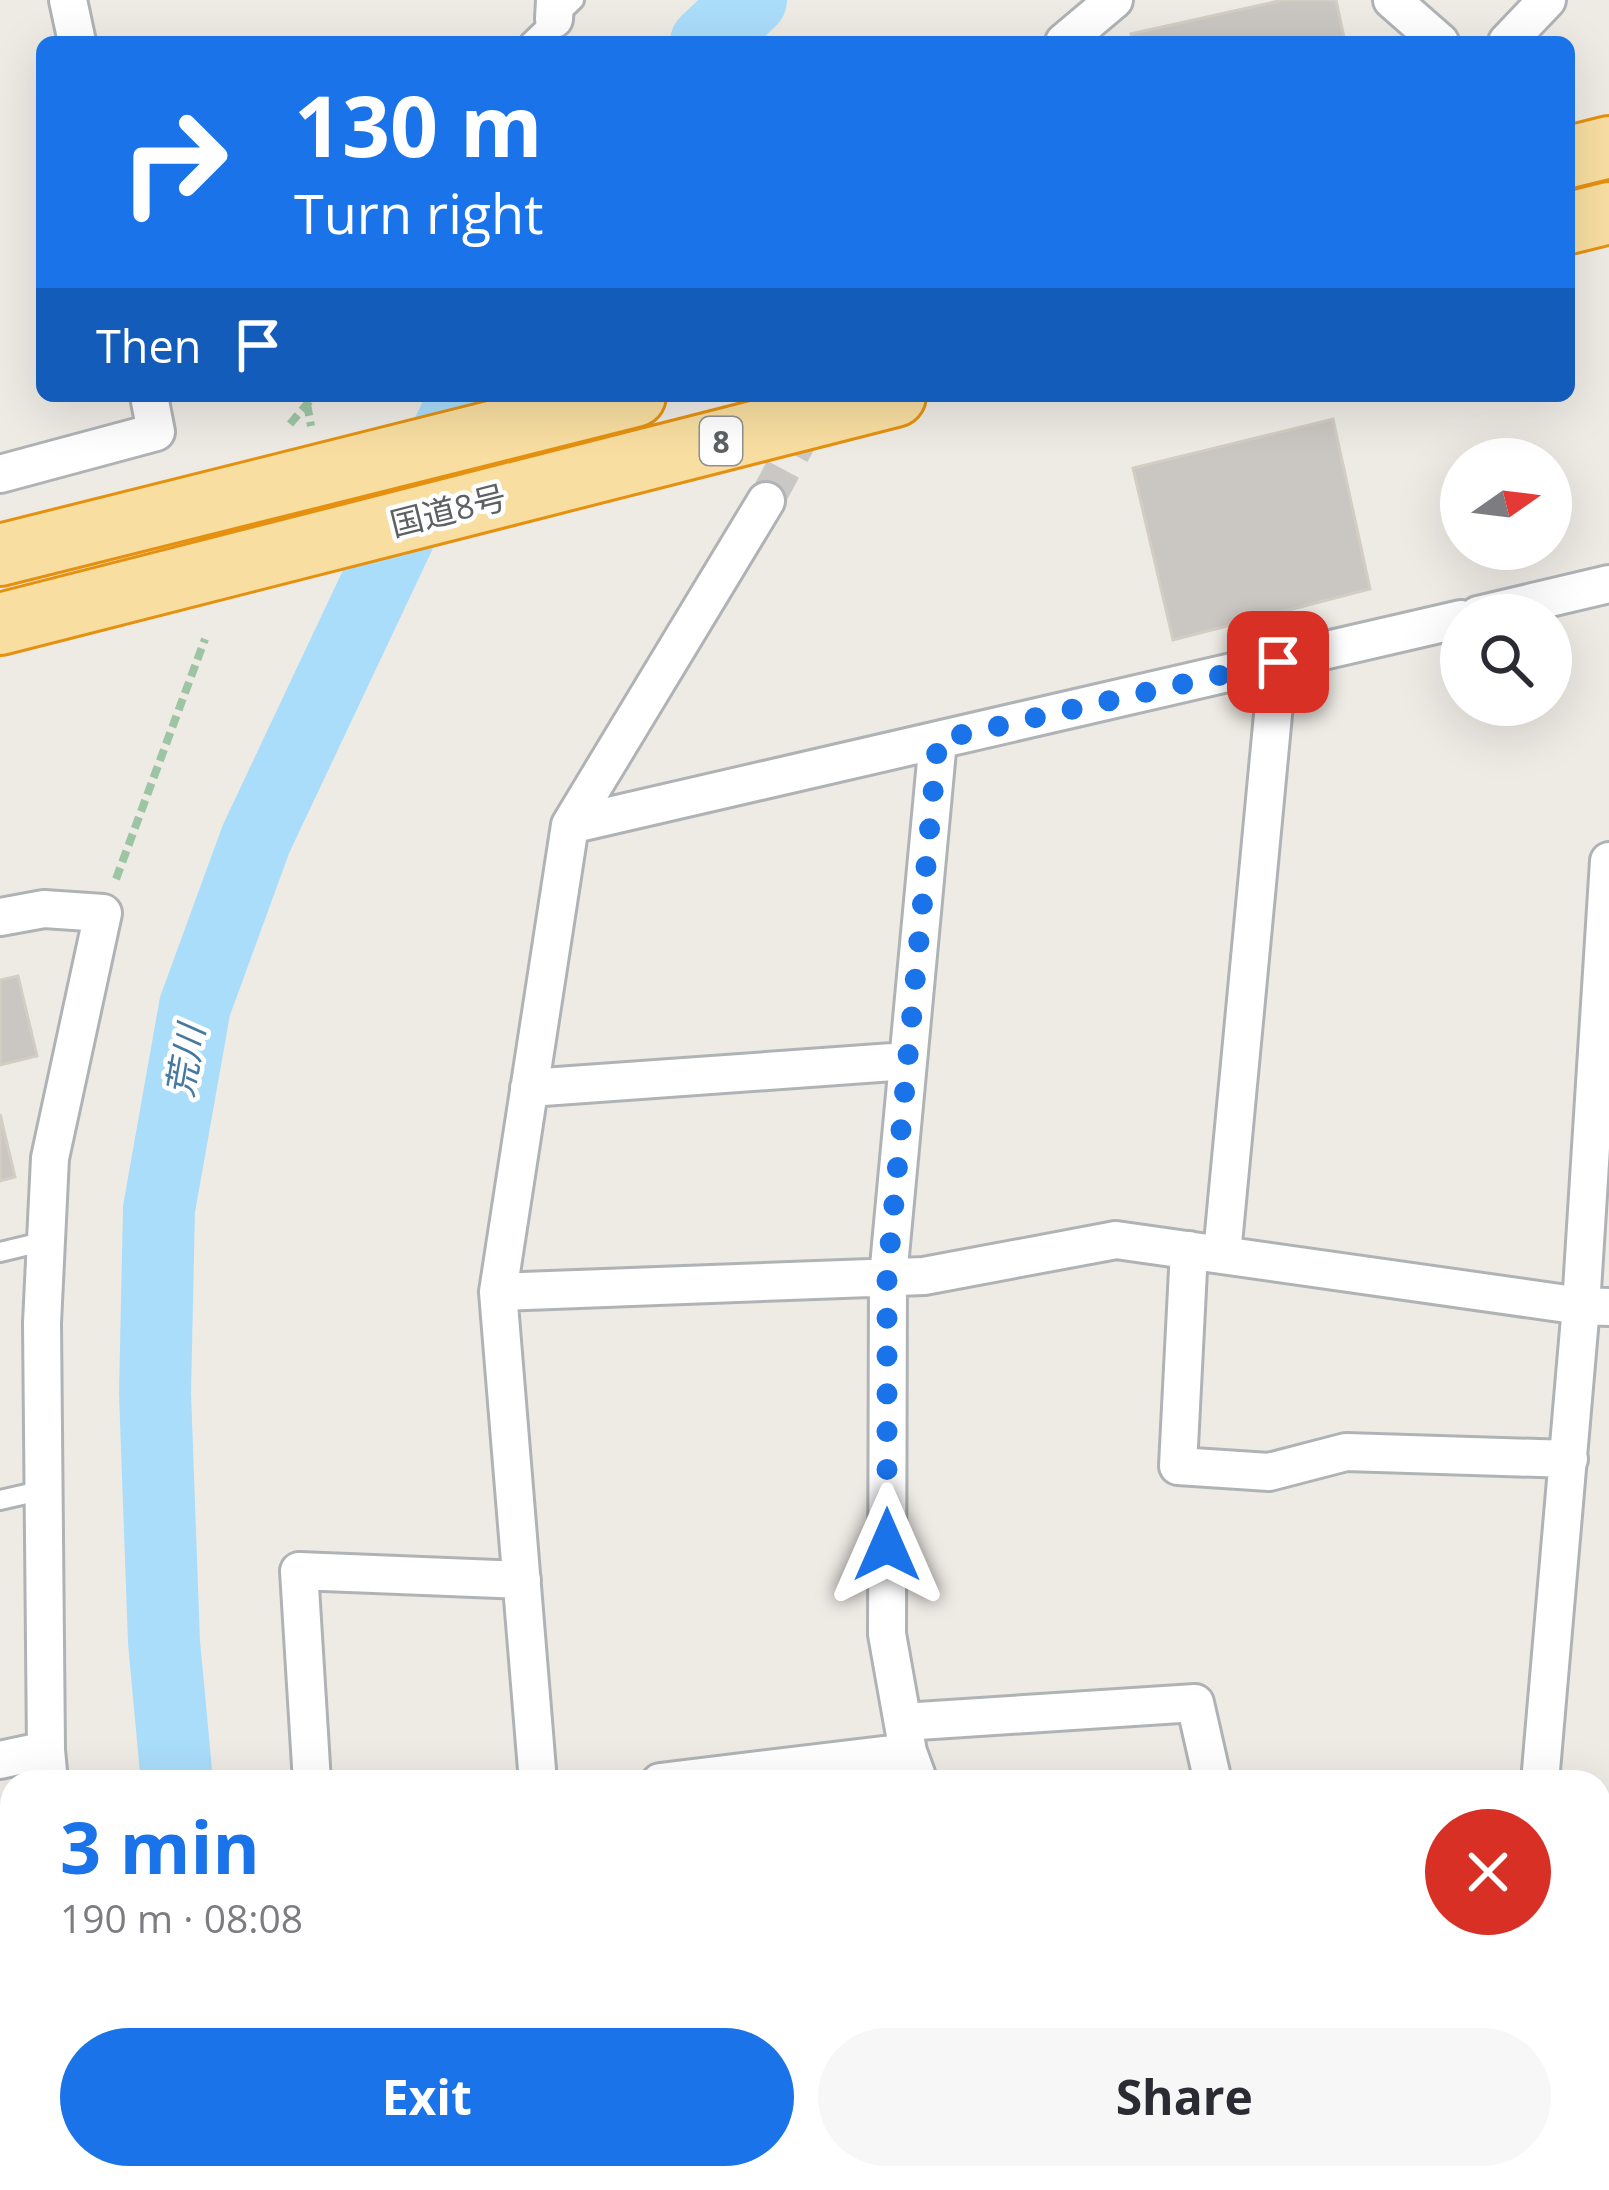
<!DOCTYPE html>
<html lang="en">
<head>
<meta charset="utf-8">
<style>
	:root { --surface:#fff; --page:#f7f7f7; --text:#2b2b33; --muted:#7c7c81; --accent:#1a73e8 }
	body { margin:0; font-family:"Open Sans","Noto Sans JP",sans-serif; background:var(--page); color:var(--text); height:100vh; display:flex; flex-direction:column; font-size:45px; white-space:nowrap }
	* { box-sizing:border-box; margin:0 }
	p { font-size:39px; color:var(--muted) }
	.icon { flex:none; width:66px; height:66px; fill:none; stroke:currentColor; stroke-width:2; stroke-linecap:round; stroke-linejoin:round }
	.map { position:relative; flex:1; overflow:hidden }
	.sheet { position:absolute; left:0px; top:1770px; width:1611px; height:420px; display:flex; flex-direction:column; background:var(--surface); border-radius:36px 36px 0 0; box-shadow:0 12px 48px #0002 }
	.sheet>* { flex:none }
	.top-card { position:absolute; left:36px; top:36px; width:1539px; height:366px; border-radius:18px; box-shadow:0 12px 48px #0002; background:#1a73e8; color:#fff; overflow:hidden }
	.needle { width:78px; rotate:76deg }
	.buttons { position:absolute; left:1440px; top:438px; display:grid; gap:24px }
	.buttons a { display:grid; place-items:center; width:132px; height:132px; border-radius:50%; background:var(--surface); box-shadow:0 12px 48px #0002; font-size:60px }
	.pin { position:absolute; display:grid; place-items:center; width:102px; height:102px; color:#fff; margin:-51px; border-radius:24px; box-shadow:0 6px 18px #0006 }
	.me { position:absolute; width:132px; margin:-66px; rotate:0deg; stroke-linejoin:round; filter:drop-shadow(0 0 9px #0008) }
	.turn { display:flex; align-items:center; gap:42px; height:252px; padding:0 60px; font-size:54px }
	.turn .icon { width:156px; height:156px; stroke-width:2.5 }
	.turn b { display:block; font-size:84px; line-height:102px }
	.then { display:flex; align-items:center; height:114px; padding:0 60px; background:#0003; gap:24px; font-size:45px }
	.round { display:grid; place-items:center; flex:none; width:126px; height:126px; border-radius:63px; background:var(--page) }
	.head { display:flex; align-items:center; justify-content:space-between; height:204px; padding:0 60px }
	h1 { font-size:72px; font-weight:700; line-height:90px; color:var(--accent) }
	.cta { display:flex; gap:24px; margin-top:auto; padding:24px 60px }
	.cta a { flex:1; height:138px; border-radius:72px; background:var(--accent); color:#fff; font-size:48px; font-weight:700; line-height:138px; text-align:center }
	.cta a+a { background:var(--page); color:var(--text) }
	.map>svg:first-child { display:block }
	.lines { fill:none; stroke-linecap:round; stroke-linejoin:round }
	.river { stroke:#aaddfa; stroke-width:72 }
	.building { fill:#cac6c1; stroke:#d3cdc4; stroke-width:3 }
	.minor-tunnel { stroke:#cac8c5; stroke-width:36; stroke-dasharray:36 18; stroke-linecap:butt }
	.service-casing { stroke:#b0b3b6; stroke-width:24 }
	.minor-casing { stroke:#b0b3b6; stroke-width:42 }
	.trunk-casing { stroke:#e5910f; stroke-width:66 }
	.path { stroke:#9dc5a4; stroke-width:8; stroke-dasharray:12 6; stroke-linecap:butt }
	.service { stroke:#fff; stroke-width:18 }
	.minor { stroke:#fff; stroke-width:36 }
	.trunk { stroke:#f8dea1; stroke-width:60 }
	.route { stroke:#1a73e8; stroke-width:21; stroke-dasharray:0 37.8 }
	.labels { text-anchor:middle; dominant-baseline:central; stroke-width:9; stroke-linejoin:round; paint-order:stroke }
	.shield { fill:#fff; stroke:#8e9092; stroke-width:3 }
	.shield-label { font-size:30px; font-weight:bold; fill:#5d6164 }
	.street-label { font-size:33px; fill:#5d6164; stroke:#fff }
	.water-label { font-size:36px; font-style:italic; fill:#447aa2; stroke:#fff }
</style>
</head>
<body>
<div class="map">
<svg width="1609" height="2190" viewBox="0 0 1609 2190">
	<rect width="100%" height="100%" fill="#eeebe5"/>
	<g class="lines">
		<path class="river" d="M706,42l45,-42
			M177,1782l-13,-140 -9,-249 4,-184 36,-203 61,-167 209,-443
			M211,2178l1,12"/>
	</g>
	<path class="building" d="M1283,0h53l9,42h-212l-2,-8z
		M1333,419l37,170 -197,51 -40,-172z
		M18,976l19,80 -37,9v-85z
		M0,1114l15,63 -15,4z"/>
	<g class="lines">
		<path class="minor-tunnel" d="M766,501l49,-91"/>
		<g class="service-casing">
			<path id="service" d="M530,42l44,-42
				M0,1252l46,-11
				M0,1500l44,-10"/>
		</g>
		<g class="minor-casing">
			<path id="minor" d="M68,0l9,42
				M1392,0l48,42
				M554,19l1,-19
				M1064,42l50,-42
				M1507,42l40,-42
				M0,474l156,-42 -7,-36
				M1478,615l131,-31
				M570,825l891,-206
				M0,917l44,-8 59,4 -53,245 -8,165 4,427 3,32
				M529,1088l378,-27
				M1189,1250l-11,216 91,6 77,-20 223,7
				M1222,1254l56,-592
				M498,1292l426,-16 192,-36 465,66 28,1
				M903,1722l292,-19 18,79
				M0,1760l46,-10
				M312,1782l-13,-211 223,9
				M538,1782l-40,-490 72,-467 196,-324
				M660,1782l248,-30
				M919,1782l-11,-30 -21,-118 1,-357 50,-537
				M1540,1782l41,-476 28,-445
				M88,2178l1,12
				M349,2178l1,12
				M572,2178l4,12
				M822,2178l2,12
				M1067,2178l6,12
				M1344,2178l2,12
				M1534,2178l3,12"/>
		</g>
		<g class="trunk-casing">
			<path id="trunk" d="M1569,157l40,-10
				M1569,223l40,-10
				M0,555l635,-159
				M0,624l895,-228"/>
		</g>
		<path class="path" d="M307,404l4,22
			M290,424l24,-28
			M116,879l89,-240"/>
		<use href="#service" class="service"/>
		<use href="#minor" class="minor"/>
		<use href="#trunk" class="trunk"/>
	</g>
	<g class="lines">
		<path class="route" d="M887,1545v-268l51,-537 340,-78"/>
	</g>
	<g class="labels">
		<rect class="shield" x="700" y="417" width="42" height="48" rx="9"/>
		<g class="shield-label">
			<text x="721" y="441">8</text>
		</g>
		<g class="street-label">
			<text transform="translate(448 510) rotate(-14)">国道8号</text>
		</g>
		<g class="water-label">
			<text transform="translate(185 1061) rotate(-80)">荒川</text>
		</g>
	</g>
</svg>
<div class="buttons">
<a><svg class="needle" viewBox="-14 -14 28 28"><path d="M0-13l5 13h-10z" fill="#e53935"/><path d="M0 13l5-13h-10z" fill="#7c7c81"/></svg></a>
<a><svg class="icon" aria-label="search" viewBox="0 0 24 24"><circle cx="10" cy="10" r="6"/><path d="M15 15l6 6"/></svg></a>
</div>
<div class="pin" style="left:1278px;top:662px;background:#d93025"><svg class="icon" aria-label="arrive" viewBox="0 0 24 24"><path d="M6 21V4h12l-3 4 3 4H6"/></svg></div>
<svg class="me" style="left:887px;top:1545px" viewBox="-20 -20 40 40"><path d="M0-17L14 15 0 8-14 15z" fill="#1a73e8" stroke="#fff" stroke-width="4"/></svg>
<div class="top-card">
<div class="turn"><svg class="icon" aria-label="right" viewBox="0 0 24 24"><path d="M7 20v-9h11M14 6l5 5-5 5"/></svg><div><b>130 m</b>Turn right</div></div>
<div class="then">Then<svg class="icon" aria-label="arrive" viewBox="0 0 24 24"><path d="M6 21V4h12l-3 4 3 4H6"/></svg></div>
</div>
<section class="sheet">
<div class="head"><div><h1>3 min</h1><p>190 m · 08:08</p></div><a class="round" style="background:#d93025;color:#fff"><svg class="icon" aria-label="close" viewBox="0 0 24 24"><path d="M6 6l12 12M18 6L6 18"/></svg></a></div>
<div class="cta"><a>Exit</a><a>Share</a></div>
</section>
</div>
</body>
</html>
